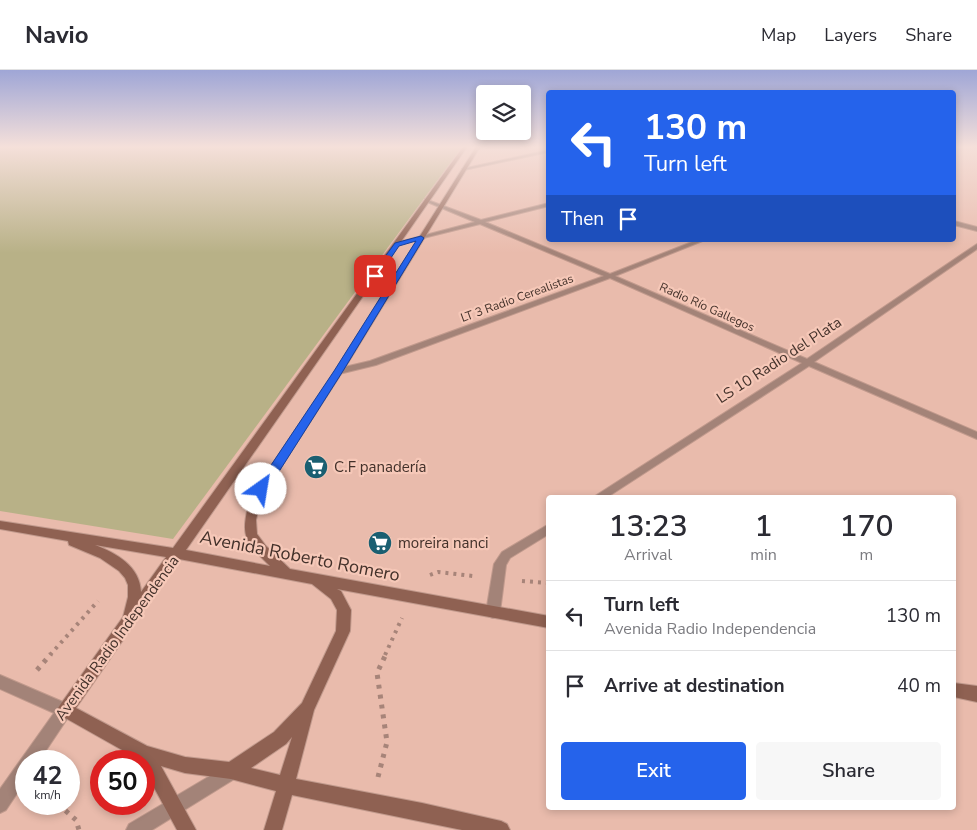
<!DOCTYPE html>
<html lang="en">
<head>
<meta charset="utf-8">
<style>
	:root { --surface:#fff; --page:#f7f7f7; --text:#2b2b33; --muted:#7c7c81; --line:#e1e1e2; --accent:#2563eb }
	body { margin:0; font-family:"Nunito Sans",sans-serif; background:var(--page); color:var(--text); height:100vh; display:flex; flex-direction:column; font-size:19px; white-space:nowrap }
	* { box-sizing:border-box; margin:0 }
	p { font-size:16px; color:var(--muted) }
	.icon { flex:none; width:28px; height:28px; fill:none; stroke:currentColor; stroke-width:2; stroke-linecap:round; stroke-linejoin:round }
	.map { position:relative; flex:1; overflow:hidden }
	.panel { position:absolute; left:546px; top:425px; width:410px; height:315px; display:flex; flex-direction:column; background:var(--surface); border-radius:5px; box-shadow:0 2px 8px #0003 }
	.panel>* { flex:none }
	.banner { position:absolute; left:546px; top:20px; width:410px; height:152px; border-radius:5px; box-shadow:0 2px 8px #0003; background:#2563eb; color:#fff; overflow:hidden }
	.buttons { position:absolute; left:476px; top:15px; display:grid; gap:10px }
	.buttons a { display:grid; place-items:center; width:55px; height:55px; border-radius:5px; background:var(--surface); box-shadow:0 2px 8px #0003; font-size:25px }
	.speed { position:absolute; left:15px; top:680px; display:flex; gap:10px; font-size:25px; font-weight:700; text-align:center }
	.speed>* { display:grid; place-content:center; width:65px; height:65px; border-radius:50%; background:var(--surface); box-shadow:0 2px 8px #0003; line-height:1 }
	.speed small { font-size:12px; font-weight:400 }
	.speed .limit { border:8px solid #d22; background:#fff; color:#111 }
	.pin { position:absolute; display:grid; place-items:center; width:42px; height:42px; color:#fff; margin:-21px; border-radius:10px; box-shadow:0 2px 8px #0006 }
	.me { position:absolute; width:55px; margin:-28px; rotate:32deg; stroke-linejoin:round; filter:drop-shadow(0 0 4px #0008) }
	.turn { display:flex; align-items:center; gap:18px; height:105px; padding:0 15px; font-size:22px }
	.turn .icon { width:65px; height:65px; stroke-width:2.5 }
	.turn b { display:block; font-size:35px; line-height:42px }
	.then { display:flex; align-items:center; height:48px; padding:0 15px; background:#0003; gap:10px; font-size:19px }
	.eta { display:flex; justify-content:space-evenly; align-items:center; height:85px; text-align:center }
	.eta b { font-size:30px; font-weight:600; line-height:35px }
	.primary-button { display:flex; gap:10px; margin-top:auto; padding:10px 15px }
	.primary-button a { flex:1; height:58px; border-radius:5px; background:var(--accent); color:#fff; font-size:20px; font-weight:600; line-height:58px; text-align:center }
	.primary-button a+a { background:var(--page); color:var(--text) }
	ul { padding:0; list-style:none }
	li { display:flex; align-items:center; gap:15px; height:70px; padding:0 15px; border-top:1px solid var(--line) }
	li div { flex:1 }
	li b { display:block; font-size:19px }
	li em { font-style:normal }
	header { display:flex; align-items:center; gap:30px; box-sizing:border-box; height:70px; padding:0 25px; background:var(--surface); border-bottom:1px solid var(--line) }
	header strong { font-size:24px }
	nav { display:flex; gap:28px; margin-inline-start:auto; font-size:18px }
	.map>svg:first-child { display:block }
	.green { fill:#b8b187 }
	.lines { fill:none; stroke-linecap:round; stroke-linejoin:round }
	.street-casing { stroke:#c19a8d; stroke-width:2 }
	.secondary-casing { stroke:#c19a8d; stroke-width:2 }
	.path-far1 { stroke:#a78479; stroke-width:4; stroke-dasharray:3 5; stroke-linecap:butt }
	.path { stroke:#a78479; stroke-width:5; stroke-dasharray:4 6; stroke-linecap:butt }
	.street { fill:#a38378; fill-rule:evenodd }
	.secondary { fill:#8f6152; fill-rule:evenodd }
	.route { fill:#2563eb; stroke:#184099 }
	.labels { text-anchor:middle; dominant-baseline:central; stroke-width:4.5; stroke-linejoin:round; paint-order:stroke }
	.far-street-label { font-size:12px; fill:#43312a; stroke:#f6c8b8 }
	.street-label { font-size:15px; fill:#43312a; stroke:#f6c8b8 }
	.poi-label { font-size:15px; fill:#43312a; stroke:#f6c8b8; text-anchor:start }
	.near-street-label { font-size:18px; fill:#43312a; stroke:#f6c8b8 }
</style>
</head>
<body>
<header>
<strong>Navio</strong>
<nav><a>Map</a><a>Layers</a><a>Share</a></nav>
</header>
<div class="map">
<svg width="977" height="760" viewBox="0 0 977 760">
	<rect width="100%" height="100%" fill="#e9bbac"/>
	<path class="green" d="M0,77h462l-289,392 -173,-28z"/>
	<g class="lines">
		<g class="street-casing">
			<path id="street" d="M974,77h3v1h-2z
				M549,80v2l-85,18 -2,-1z
				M425,129l56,21 68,-17v3l-64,16 125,52 87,-34h8l-90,36 192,83 170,-115v5l-163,113 163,70v7l-168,-73 -203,132h-14l210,-135 -192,-85 -234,87 -37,9 -3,-1v-4l34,-8 234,-85 -124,-52 -85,21v-2l80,-21 -50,-21z
				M954,151l23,6v4l-23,-6z
				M549,454v10l-39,24 -4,7 -6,47 -2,4 -5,2 -5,-2 -2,-4 8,-48 8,-12z
				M0,605l70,30 3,5 -34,51h-13v19l-20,30 -6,3v-24l54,-76 -54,-24z
				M230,694l6,2 2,6 -2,6 -84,52h-26l3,-6z"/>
		</g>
		<g class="secondary-casing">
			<path id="secondary" d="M463,77h4l-281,403 84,16c-28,-27 -29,-31 -20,-68l85,-127 141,-224h4l-137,224 -82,127 -5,22 1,14 9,12 24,23 259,47v12l-212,-39 4,2 10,19 -1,21 -36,79 -18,69 126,24 79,18 6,3 3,6h-48l-170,-35 -10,35h-18l12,-39 -45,-12 -46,-6 -24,-7 35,64h-19l-33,-61v-8h-4l-2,-2 -78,-44 -3,-5 3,-5 63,-88 5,-20v-12l-3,-7 -6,-7 -19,-13 -31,-13 -1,-4 -68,-12v-8l173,27zM95,475l71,12 -25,35c-1,-26 -25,-39 -46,-47zM179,489l133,25 19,15 6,11 -1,21 -34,72 -28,29 -45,30 -44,-5 -38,-11 -71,-38zM292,667l-12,38 -29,-7 35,-24z
				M954,613l23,3v16l-23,-5z"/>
		</g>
		<path class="path-far1" d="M430,505l8,-3 35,4
			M522,511l27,2
			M50,585l48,-54
			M385,585l17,-37"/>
		<path class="path" d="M37,600l14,-16
			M378,707l9,-35 -10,-69 9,-19
			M58,734l18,16 3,10"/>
		<use href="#street" class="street"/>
		<use href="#secondary" class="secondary"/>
	</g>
	<linearGradient id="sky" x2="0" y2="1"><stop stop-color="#9fa6d6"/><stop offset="0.42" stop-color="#f5e0da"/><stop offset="1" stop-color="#f5e0da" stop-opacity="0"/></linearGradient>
	<rect width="977" height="183" fill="url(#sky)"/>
	<path class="route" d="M421,166l3,2 -81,133 -77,121h-9l-2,-3 2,-3 77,-115 82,-130 -17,5 -21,31 -7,-1 24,-33z"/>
	<defs>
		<g id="supermarket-disc" transform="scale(1.25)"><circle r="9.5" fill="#1a5f71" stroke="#f6c8b8"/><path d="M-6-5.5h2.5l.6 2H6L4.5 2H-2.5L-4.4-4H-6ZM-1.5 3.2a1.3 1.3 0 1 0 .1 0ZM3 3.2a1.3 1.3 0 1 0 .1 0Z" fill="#fff"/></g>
	</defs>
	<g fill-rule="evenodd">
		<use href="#supermarket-disc" x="316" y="397"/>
		<use href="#supermarket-disc" x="380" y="473"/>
	</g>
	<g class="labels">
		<g class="far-street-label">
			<text transform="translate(517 228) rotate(-20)">LT 3 Radio Cerealistas</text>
			<text transform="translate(707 237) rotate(24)">Radio Río Gallegos</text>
		</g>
		<g class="street-label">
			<text transform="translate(779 290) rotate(-33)">LS 10 Radio del Plata</text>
			<text transform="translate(117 568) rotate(-54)">Avenida Radio Independencia</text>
		</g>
		<g class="poi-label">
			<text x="334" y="397">C.F panadería</text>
			<text x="398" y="473">moreira nanci</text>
		</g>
		<g class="near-street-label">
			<text transform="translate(300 486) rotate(11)">Avenida Roberto Romero</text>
		</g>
	</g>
</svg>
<div class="buttons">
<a><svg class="icon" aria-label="layers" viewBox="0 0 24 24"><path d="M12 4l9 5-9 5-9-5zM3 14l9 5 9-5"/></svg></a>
</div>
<div class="speed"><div>42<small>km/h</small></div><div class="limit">50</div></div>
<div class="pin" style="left:375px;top:206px;background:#d93025"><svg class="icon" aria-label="arrive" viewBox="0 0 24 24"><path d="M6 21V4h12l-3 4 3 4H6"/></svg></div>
<svg class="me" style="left:261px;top:419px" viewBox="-20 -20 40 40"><circle r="19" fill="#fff"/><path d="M0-13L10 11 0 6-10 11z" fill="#2563eb"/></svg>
<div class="banner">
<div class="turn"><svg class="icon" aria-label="left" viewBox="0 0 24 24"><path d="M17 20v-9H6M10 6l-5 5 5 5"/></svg><div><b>130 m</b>Turn left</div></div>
<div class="then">Then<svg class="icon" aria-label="arrive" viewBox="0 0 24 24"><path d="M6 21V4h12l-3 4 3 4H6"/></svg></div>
</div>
<section class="panel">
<div class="eta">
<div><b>13:23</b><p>Arrival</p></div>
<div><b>1</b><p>min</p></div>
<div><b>170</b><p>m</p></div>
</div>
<ul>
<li><svg class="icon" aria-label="left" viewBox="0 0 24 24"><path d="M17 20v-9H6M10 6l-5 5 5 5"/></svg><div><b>Turn left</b><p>Avenida Radio Independencia</p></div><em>130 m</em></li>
<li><svg class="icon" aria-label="arrive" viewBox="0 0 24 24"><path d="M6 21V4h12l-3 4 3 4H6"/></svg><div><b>Arrive at destination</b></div><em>40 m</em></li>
</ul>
<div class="primary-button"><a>Exit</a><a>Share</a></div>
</section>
</div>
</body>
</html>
